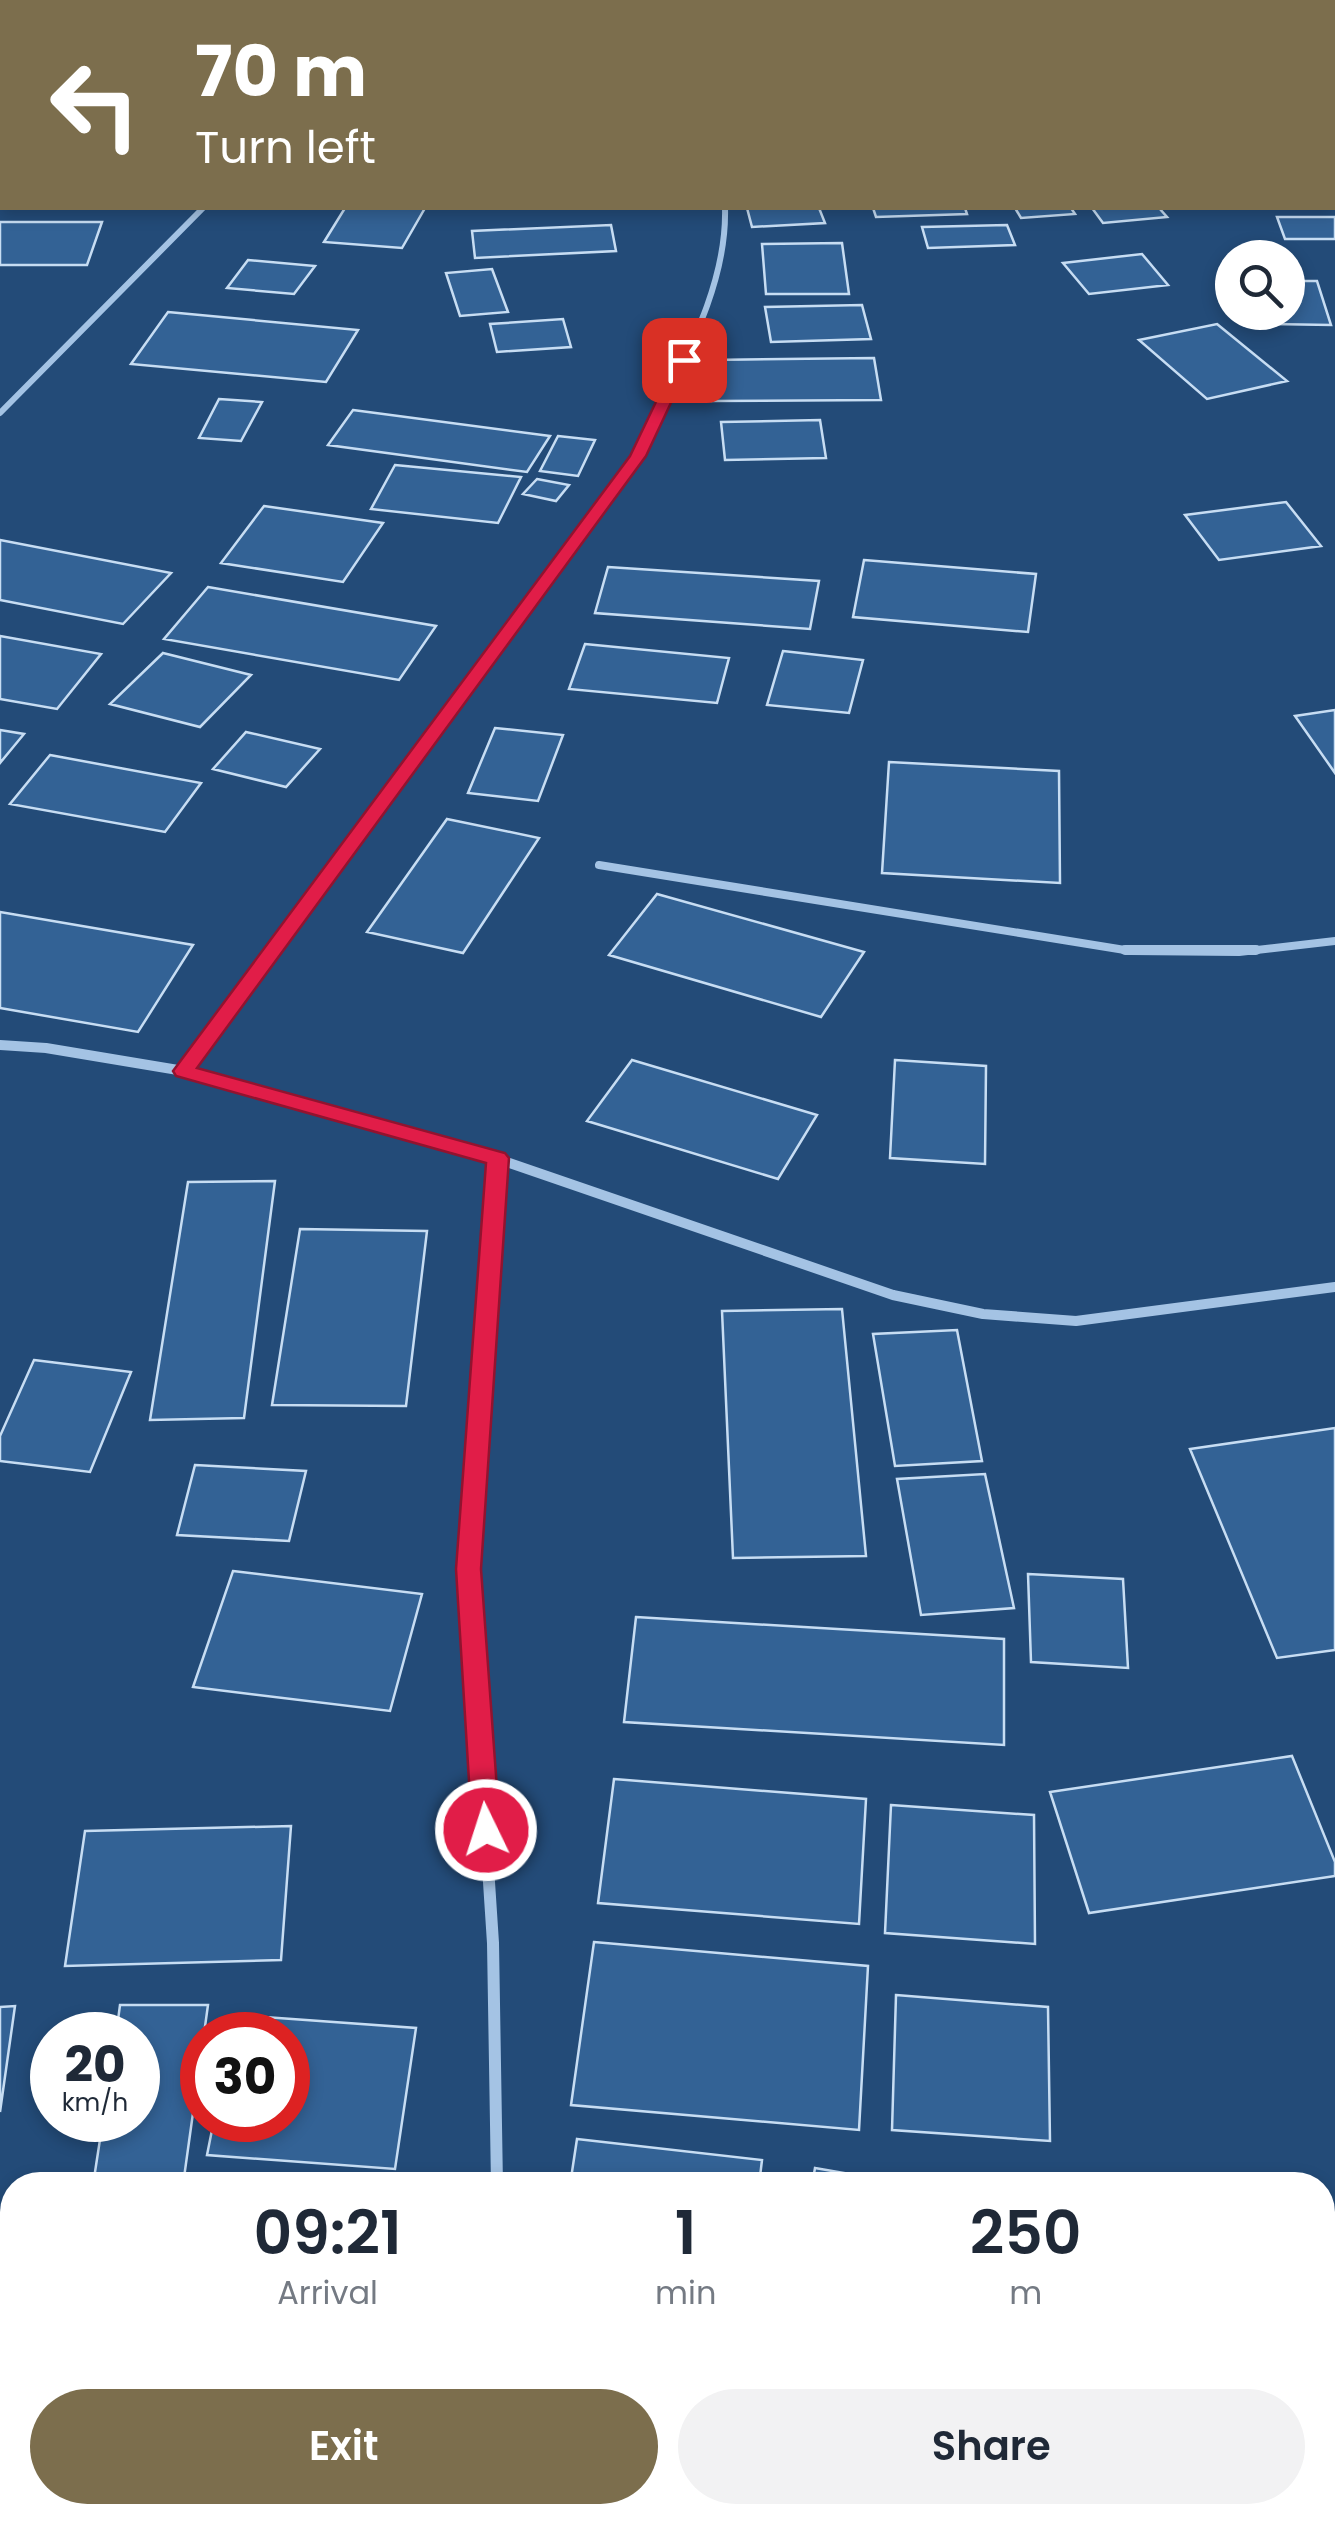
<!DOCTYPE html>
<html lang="en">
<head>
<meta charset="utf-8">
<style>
	:root { --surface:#fff; --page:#f2f2f3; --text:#1f2937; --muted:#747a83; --accent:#7c6e4d }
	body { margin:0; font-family:Poppins,sans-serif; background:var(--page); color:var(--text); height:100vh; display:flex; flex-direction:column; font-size:38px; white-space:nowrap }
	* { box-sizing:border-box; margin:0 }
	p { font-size:32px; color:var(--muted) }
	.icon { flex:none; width:55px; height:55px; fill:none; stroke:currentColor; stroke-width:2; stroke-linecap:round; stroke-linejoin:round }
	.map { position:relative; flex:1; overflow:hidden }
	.side { position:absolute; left:0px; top:2172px; width:1335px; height:352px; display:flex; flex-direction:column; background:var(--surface); border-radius:40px 40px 0 0; box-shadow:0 5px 15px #0003 }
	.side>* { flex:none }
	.guide { position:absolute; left:0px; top:0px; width:1335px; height:210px; box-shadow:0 5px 15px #0003; background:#7c6e4d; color:#fff; overflow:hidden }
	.controls { position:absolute; left:1215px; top:240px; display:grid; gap:20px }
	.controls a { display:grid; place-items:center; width:90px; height:90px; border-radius:50%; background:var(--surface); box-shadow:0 5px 15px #0003; font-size:50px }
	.speed { position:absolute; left:30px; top:2012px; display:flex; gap:20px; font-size:50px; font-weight:700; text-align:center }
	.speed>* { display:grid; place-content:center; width:130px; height:130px; border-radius:50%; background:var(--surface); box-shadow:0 5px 15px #0003; line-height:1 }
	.speed small { font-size:25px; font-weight:400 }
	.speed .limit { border:15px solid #d22; background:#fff; color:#111 }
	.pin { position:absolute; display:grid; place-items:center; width:85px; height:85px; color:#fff; margin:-42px; border-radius:20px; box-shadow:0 5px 15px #0006 }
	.me { position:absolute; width:110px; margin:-55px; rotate:356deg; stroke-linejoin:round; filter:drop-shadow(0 0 8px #0008) }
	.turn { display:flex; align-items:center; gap:35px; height:210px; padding:0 30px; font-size:45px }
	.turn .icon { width:130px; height:130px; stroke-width:2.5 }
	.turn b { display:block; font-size:70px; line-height:85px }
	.eta { display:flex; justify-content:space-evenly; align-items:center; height:170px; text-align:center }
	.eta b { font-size:60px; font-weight:600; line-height:70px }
	.action { display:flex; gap:20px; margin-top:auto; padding:20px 30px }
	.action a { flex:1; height:115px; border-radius:60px; background:var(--accent); color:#fff; font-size:40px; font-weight:600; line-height:115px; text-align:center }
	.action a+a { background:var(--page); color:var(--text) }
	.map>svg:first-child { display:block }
	.building { fill:#336295; stroke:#c7ddf3; stroke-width:2.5 }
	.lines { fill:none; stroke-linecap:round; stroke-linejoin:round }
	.street-far3 { stroke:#a4c3e4; stroke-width:6 }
	.street-far2 { stroke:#a4c3e4; stroke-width:8 }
	.street-far1 { stroke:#a4c3e4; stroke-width:10 }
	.street { stroke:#a4c3e4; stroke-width:12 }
	.route { fill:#e11d48; stroke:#92132f; stroke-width:2.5 }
</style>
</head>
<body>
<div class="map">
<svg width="1335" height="2524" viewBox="0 0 1335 2524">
	<rect width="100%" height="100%" fill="#234b78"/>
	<path class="building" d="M1181,0h154v10l-3,-8z
		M345,208h80l-23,40 -78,-6z
		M747,208h72l6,15 -73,4z
		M873,208h92l2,6 -91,3z
		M1015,208h56l4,6 -54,4z
		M1092,208h67l8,9 -64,6z
		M1277,217h58v22h-50z
		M0,222h102l-15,43h-87z
		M611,225l5,26 -141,7 -3,-27z
		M1007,225l8,20 -87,3 -6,-21z
		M842,243l7,51h-83l-4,-50z
		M1142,254l26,31 -79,9 -26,-31z
		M248,260l67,6 -21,28 -67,-6z
		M492,269l16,43 -48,4 -14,-43z
		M1288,281h29l14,44 -67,-1 -3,-12h27z
		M862,305l9,34 -100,3 -6,-35z
		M168,312l190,18 -32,52 -195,-18z
		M563,319l8,28 -74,5 -7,-28z
		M1217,324l70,57 -80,18 -68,-59z
		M874,358l7,42 -169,1 -3,-41z
		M219,399l43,3 -21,39 -42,-3z
		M353,410l197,26 -23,36 -199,-27z
		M820,420l6,38 -101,2 -4,-38z
		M558,436l37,4 -17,36 -38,-5z
		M395,465l126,12 -23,46 -127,-14z
		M537,479l32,6 -13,16 -33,-7z
		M1286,502l35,44 -102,14 -34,-45z
		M264,506l119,17 -40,59 -122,-19z
		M0,540l171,33 -48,51 -123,-24z
		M864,560l172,14 -8,58 -175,-15z
		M608,567l211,14 -9,48 -215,-16z
		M208,587l228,39 -37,54 -235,-41z
		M0,636l101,18 -44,55 -57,-10z
		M585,644l144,14 -12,45 -148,-14z
		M783,651l80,9 -14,53 -82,-8z
		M163,653l88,22 -51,52 -90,-23z
		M1335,710v63l-40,-57z
		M495,728l68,7 -25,66 -70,-8z
		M0,730l24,4 -24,29z
		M246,732l74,17 -34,38 -73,-18z
		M50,755l151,28 -36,49 -155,-28z
		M889,762l170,9 1,112 -178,-10z
		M447,819l92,19 -76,115 -96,-21z
		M657,894l207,58 -43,65 -212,-62z
		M0,912l193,33 -55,87 -138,-24z
		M632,1060l185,55 -39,64 -191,-58z
		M895,1060l91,6 -1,98 -95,-6z
		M275,1181l-31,237 -94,2 38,-238z
		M300,1229l127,2 -21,175 -134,-1z
		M842,1309l24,247 -133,2 -11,-247z
		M957,1330l25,131 -87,5 -22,-132z
		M34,1360l97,12 -41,100 -90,-11v-25z
		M1335,1428v222l-58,8 -87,-209z
		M195,1465l111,6 -17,70 -112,-6z
		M985,1474l29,134 -93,7 -24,-136z
		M233,1571l189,23 -32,117 -197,-24z
		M1028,1574l95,5 5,89 -97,-6z
		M636,1617l368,22v106l-380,-23z
		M1292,1756l43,106v14l-246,37 -39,-121z
		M614,1779l252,20 -7,125 -261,-21z
		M891,1805l143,10 1,129 -150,-11z
		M291,1826l-10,134 -216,6 20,-135z
		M594,1942l274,24 -9,164 -288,-25z
		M896,1995l152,12 2,134 -158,-11z
		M120,2005h88l-25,180h-90l10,-65h35v-85h-22z
		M15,2006l-15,106v-105z
		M236,2015l180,13 -21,141 -188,-14 7,-35h74v-85h-56z
		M577,2139l185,21 -3,25h-189z
		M815,2168l98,17h-101z
		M1322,2240h13v165h-13z
		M0,2384h12v128h134l-1,12h-145z
		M1322,2479l13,1v44h-117l-1,-12h105z
		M549,2512h83v12h-83z
		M653,2512h88v12h-89z
		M769,2512h337l1,12h-339z"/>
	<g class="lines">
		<path class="street-far3" d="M0,413l203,-205
			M656,417c32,-65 71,-135 69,-209"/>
		<path class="street-far2" d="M599,865l532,86 108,1 96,-11
			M271,953l367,-497 20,-41"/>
		<path class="street-far1" d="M1125,950h131
			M0,1045l46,3 138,23 314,88 395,136 90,19 93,7 259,-34
			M184,1071l89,-121
			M473,1641l-5,-72 30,-410"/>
		<path class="street" d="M473,1638l20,305 4,242
			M502,2512v12"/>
	</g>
	<path class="route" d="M684,355l7,5 -45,96 -449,612 308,85 4,5 -28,411 19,261 -5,9 -9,3 -10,-3 -4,-9 -16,-261 30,-406 -310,-87 -3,-5 457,-615 46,-96z"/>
</svg>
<div class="controls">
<a><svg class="icon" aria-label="search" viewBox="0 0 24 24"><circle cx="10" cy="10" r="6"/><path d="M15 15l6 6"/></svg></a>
</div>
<div class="speed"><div>20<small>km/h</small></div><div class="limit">30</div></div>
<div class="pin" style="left:684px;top:360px;background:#d93025"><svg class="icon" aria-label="arrive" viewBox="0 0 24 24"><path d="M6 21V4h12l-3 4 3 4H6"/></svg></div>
<svg class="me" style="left:486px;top:1830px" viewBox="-20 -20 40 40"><circle r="17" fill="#e11d48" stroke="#fff" stroke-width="3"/><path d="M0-11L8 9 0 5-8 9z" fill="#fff"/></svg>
<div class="guide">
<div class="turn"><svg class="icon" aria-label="left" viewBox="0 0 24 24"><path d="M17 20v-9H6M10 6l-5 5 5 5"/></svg><div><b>70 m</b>Turn left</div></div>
</div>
<section class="side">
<div class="eta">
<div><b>09:21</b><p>Arrival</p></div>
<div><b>1</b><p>min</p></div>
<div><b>250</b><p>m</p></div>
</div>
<div class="action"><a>Exit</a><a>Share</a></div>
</section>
</div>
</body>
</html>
